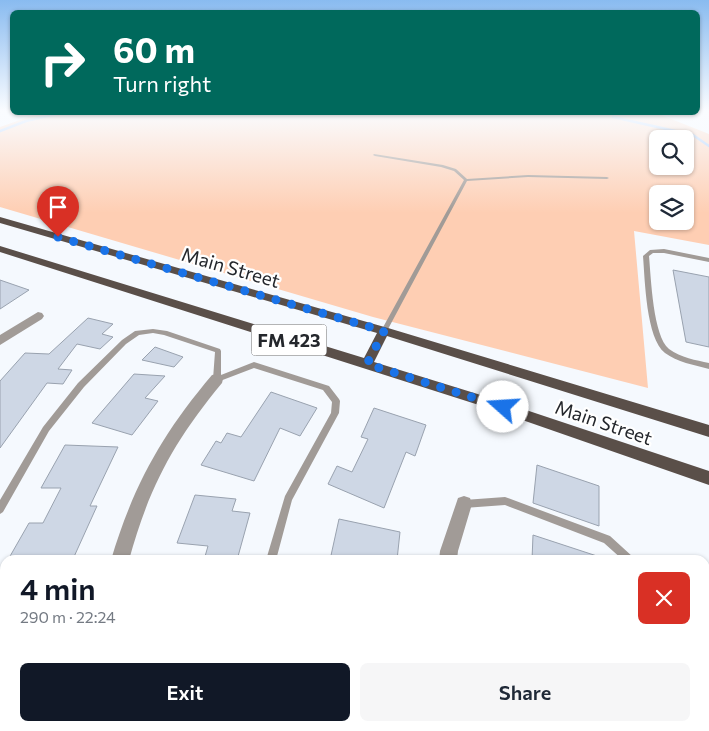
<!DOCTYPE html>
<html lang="en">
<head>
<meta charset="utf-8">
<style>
	:root { --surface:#fff; --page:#f6f6f7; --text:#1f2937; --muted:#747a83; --accent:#111827 }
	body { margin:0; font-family:Commissioner,sans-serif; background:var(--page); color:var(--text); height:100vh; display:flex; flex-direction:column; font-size:19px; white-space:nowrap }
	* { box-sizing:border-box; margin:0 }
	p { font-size:16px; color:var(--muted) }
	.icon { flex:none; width:28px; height:28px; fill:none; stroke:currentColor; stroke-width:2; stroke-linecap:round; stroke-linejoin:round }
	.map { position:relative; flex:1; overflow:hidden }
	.side { position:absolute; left:0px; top:555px; width:710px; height:176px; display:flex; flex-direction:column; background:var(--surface); border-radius:15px 15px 0 0; box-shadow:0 1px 4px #0004 }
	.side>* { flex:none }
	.guide { position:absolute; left:10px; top:10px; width:690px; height:105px; border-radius:8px; box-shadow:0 1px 4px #0004; background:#00695c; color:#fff; overflow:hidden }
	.fabs { position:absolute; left:649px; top:130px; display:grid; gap:10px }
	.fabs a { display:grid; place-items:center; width:45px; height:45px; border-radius:8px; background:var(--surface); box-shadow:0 1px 4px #0004; font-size:25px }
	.pin { position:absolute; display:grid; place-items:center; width:42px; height:42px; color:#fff; margin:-51px -21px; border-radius:50% 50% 50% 0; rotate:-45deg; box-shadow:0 0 5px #0007 }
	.pin .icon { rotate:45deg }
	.me { position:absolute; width:55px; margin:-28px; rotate:289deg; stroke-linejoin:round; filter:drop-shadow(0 0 4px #0008) }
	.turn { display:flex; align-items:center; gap:18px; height:105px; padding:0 20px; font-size:22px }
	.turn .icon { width:65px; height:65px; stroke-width:2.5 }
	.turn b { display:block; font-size:35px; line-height:42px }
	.round { display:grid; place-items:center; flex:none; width:52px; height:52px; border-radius:8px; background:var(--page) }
	.head { display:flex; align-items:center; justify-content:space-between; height:85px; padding:0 20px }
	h1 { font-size:30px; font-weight:600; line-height:38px; color:var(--accent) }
	.primary-button { display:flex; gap:10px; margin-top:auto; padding:10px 20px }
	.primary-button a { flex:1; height:58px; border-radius:8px; background:var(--accent); color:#fff; font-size:20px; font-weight:600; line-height:58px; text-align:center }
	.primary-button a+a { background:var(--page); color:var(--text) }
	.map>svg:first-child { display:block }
	.green { fill:#feceb3; fill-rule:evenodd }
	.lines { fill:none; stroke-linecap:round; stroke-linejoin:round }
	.stream { stroke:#9bc5fb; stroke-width:2.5 }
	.building { fill:#ced7e5; stroke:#99a2af }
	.lane { fill:#a19b97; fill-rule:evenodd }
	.street { fill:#a19b97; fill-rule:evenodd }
	.primary { fill:#5a4f49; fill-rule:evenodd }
	.route { stroke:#1a73e8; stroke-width:9; stroke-dasharray:0 16.2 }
	.labels { text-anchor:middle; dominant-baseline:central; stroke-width:4.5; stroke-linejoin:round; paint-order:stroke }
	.shield { fill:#fff; stroke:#66686b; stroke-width:1 }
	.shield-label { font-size:18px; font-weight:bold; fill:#24272c }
	.street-label { font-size:19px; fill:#24272c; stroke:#fff }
</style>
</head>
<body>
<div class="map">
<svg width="709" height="731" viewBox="0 0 709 731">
	<rect width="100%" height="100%" fill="#f5f9fe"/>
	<path class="green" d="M43,112l613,1 53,21v111l-75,-14 14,157 -275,-71 -373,-110v-80zM658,139h27v27h-27zM658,194h27v27h-27z"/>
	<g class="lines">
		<path class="stream" d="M621,112l-7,2 -1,3 80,18 16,11
			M0,131l26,-10 39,-9"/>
	</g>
	<path class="building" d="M673,270l36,7v70l-23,-5z
		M0,280l29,10 -29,19z
		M88,318l25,6 -11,10 11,3 -13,12 -23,-5 -19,25 14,1 -9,14 -16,-1 -47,65v-67l25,-28 24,1z
		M155,347l28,10 -9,10 -32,-7z
		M134,374l31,2 -20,22 13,3 -26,34 -40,-12z
		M271,392l46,16 -17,28 -20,-8 -26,53 -53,-16 15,-24 5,2 6,-10 14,4z
		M374,408l52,17 -11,31 -9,-4 -22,56 -56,-24 9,-18 15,6 16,-33 -7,-2z
		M65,445l53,2 -28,59h7l-24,53 -64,-1 20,-35h14l18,-35h-20z
		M537,465l62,21v40l-66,-23z
		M195,495l41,4 -4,12 18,2 -13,47h-33l4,-14 -31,-3z
		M339,519l61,13 -3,28h-67z
		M533,535l70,23 -1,2h-70z"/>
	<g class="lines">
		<path class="lane" d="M374,154l69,11 13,4 11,10 61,-4 79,2 2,1 -2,1 -79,-2 -61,4 -80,150 -3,2 -3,-2 83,-151 -10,-9 -13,-4 -66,-11 -2,-1z
			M664,249l45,9v4l-45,-9h-11l-4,3c2,22 4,80 20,93 12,9 27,11 40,14v6c-15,-4 -32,-7 -44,-16 -19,-15 -20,-73 -22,-97l7,-6z
			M153,329l14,2 53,18 1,2v24l33,-13 75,24 10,13 1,2 -1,12 -47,87 -16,60h-10l19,-64 46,-83 1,-11 -9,-12 -69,-22 -34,13h-6l-1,-2 2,-27 -51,-17 -11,-2 -14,2 -13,9 -42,43 -35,44 -46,81 -3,2v-14l43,-73 35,-44 44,-43 13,-9z
			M505,497l105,39 23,21 2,3h-12l-19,-17 -99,-38 -41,3 -3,-1 -1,-3 1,-3 3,-1z
			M245,726h12l-1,5h-12z
			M668,726h12l1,5h-12z"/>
		<path class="street" d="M38,312l4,1 2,3 -2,3 -42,26v-10z
			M217,374l5,1 1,4 -1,4c-48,58 -73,104 -93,177h-18c22,-74 51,-126 101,-185z
			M464,496l6,2 2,6 -14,47 -1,9h-18l1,-9 16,-47 2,-6z
			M51,726h22l-2,5h-22z
			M446,726h22l1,5h-22z"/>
		<path class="primary" d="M0,217l388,111 321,97v12l-322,-101 -13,26 110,34 225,75v14l-227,-79 -482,-154v-6l364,112 13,-25 -377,-110z"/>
	</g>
	<linearGradient id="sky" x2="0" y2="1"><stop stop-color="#89bbf0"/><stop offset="0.52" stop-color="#fafcff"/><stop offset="1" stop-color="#fafcff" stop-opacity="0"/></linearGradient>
	<rect width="709" height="213" fill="url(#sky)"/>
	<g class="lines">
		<path class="route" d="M58,237l326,94 -17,33 136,43"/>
	</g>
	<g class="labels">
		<rect class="shield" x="251.5" y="324.5" width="75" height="31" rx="4"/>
		<g class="shield-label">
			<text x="289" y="340">FM 423</text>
		</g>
		<g class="street-label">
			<text transform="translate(231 267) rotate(16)">Main Street</text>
			<text transform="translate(604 422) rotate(19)">Main Street</text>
		</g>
	</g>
</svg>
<div class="fabs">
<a><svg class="icon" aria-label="search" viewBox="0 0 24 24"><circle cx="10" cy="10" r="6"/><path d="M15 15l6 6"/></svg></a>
<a><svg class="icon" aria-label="layers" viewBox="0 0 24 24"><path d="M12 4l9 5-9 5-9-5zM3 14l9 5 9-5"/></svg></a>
</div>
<div class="pin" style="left:58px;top:237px;background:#d93025"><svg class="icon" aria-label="arrive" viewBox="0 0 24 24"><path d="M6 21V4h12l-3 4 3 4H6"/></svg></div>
<svg class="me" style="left:503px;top:407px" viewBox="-20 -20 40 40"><circle r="19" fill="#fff"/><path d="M0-13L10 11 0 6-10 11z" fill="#1a73e8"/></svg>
<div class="guide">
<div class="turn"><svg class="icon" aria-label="right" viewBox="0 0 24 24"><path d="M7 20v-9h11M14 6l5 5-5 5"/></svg><div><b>60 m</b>Turn right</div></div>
</div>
<section class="side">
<div class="head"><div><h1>4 min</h1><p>290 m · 22:24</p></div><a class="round" style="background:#d93025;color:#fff"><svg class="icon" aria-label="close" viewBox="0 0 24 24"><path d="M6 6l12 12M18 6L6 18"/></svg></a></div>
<div class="primary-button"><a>Exit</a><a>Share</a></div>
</section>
</div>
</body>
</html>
